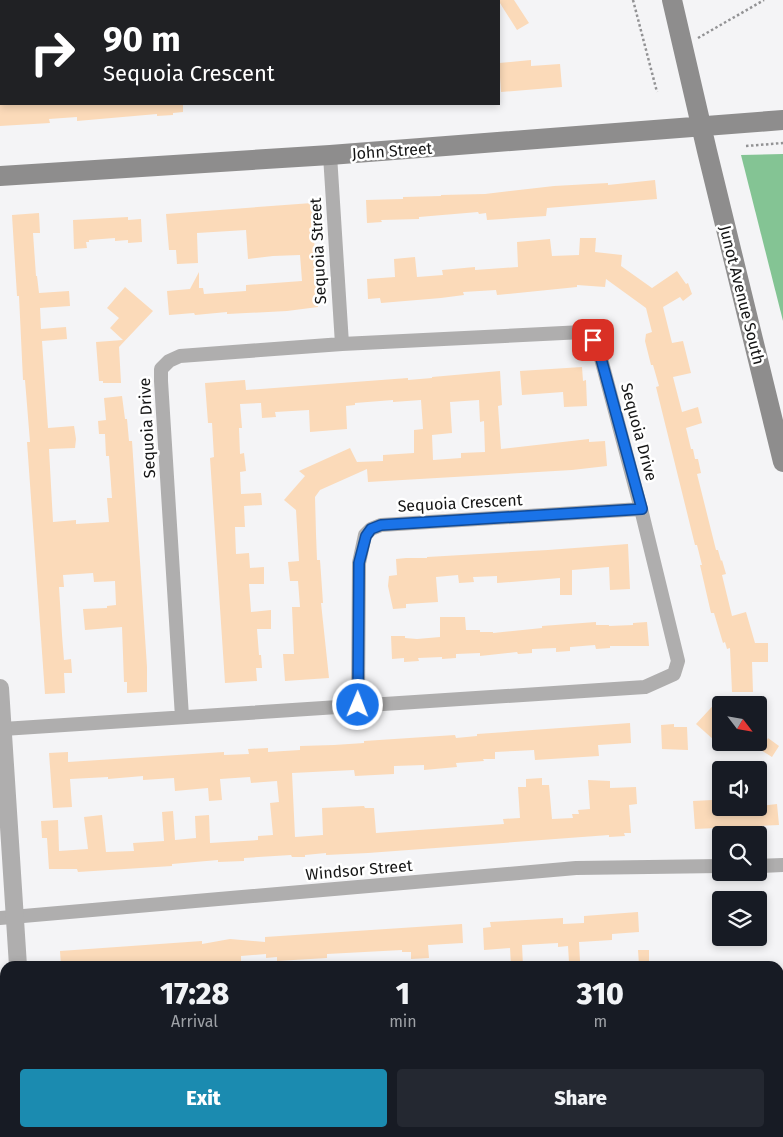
<!DOCTYPE html>
<html lang="en">
<head>
<meta charset="utf-8">
<style>
	:root { --surface:#171b24; --page:#242831; --text:#f1f3f6; --muted:#9ea1a6; --accent:#1b8bb0 }
	body { margin:0; font-family:"Fira Sans",sans-serif; background:var(--page); color:var(--text); height:100vh; display:flex; flex-direction:column; font-size:19px; white-space:nowrap }
	* { box-sizing:border-box; margin:0 }
	p { font-size:16px; color:var(--muted) }
	.icon { flex:none; width:28px; height:28px; fill:none; stroke:currentColor; stroke-width:2; stroke-linecap:round; stroke-linejoin:round }
	.map { position:relative; flex:1; overflow:hidden }
	.details { position:absolute; left:0px; top:961px; width:784px; height:176px; display:flex; flex-direction:column; background:var(--surface); border-radius:15px 15px 0 0; box-shadow:0 2px 8px #0003 }
	.details>* { flex:none }
	.banner { position:absolute; left:0px; top:0px; width:500px; height:105px; box-shadow:0 2px 8px #0003; background:#202124; color:#fff; overflow:hidden }
	.needle { width:32px; rotate:121deg }
	.controls { position:absolute; left:712px; top:696px; display:grid; gap:10px }
	.controls a { display:grid; place-items:center; width:55px; height:55px; border-radius:5px; background:var(--surface); box-shadow:0 2px 8px #0003; font-size:25px }
	.pin { position:absolute; display:grid; place-items:center; width:42px; height:42px; color:#fff; margin:-21px; border-radius:10px; box-shadow:0 2px 8px #0006 }
	.me { position:absolute; width:55px; margin:-28px; rotate:1deg; stroke-linejoin:round; filter:drop-shadow(0 0 4px #0008) }
	.turn { display:flex; align-items:center; gap:18px; height:105px; padding:0 20px; font-size:22px }
	.turn .icon { width:65px; height:65px; stroke-width:2.5 }
	.turn b { display:block; font-size:35px; line-height:42px }
	.eta { display:flex; justify-content:space-evenly; align-items:center; height:85px; text-align:center }
	.eta b { font-size:30px; font-weight:800; line-height:35px }
	.cta { display:flex; gap:10px; margin-top:auto; padding:10px 20px }
	.cta a { flex:1; height:58px; border-radius:5px; background:var(--accent); color:#fff; font-size:20px; font-weight:800; line-height:58px; text-align:center }
	.cta a+a { background:var(--page); color:var(--text) }
	.map>svg:first-child { display:block }
	.built { fill:#e8e7f0 }
	.green { fill:#beeec9 }
	.forest { fill:#84c494 }
	.building { fill:#fbdab9; fill-rule:evenodd }
	.lines { fill:none; stroke-linecap:round; stroke-linejoin:round }
	.path { stroke:#929294; stroke-width:2.5; stroke-dasharray:2.5 2.5; stroke-linecap:butt }
	.minor { stroke:#afaeae; stroke-width:14 }
	.tertiary { stroke:#afaeae; stroke-width:18 }
	.secondary { stroke:#8e8d8d; stroke-width:20 }
	.route-casing { stroke:#114b97; stroke-width:12 }
	.route { stroke:#1a73e8; stroke-width:9 }
	.labels { text-anchor:middle; dominant-baseline:central; stroke-width:5; stroke-linejoin:round; paint-order:stroke }
	.street-label { font-size:16px; fill:#151515; stroke:#fff }
</style>
</head>
<body>
<div class="map">
<svg width="783" height="1137" viewBox="0 0 783 1137">
	<rect width="100%" height="100%" fill="#f4f4f6"/>
	<path class="built" d="M324,1132l1,5h-260l-1,-4z"/>
	<path class="green" d="M349,1133v-1l156,1 -1,4h-155z"/>
	<path class="forest" d="M783,154v167l-42,-166z"/>
	<path class="building" d="M498,0h16l15,23 -12,7z
		M531,60v6l29,-2 2,23 -61,5 -2,-29z
		M0,104h183v8l-10,1v2l-16,1v-2l-80,7v-4l-28,2 1,4 -50,3z
		M655,180l2,19 -110,9 -1,8 -59,4 -1,-7 -7,1 -1,-2 -59,5v2l-38,1 1,2 -15,1 -1,-23 37,-1v-2l38,-1v-1l44,-1 69,-8 54,-3v2z
		M312,203l6,104 -31,4 -60,3v-2l-32,3 -1,-2 -25,2 -2,-24 23,-2 9,-17v16h4l1,6 42,-3v-6l56,-4 -2,-26 -27,1 -25,3 -2,-29 -49,3 1,30 -21,1 -1,-14h-7l-3,-36z
		M39,213l1,20h-7l3,43h1l2,17 30,-2 1,15 -30,2 1,21 25,-2 1,12 -25,2 6,87 26,-2 2,13 -1,9 -26,1 4,73 23,-2v4l33,-2 -2,-24h5l-3,-42h-3l-1,-22h-6l-1,-13 8,-1 -2,-22 18,-2 3,23h2l2,22h3l15,226v25l-20,1v-11h-3l-2,-55 -37,3 -2,-21 24,-1v-2l9,-1 -1,-24 -21,1 -1,-9 -30,2 1,12h-5l3,48 2,25 7,-1 1,14h-8l1,20 -20,1 -18,-252h3l-5,-62h-2l-4,-84h-2l-5,-81z
		M128,217v3l13,-1 1,23 -14,1v-3l-13,1v-3l-26,2v2h-3l1,6 -13,1 -1,-29z
		M580,238h16l-1,14 27,3 -1,11 31,22 25,-17 9,13 2,-1 4,11 -9,7 -3,-4 -17,10 9,36 11,-2 8,32 -18,4 9,35 16,-5 4,16 -16,5 5,21h2l2,10h3l3,14 -4,1 19,76h2l3,11 1,-1 4,14 -4,1 10,41 14,-4 9,31h13v19h-16l1,30h-21l-2,-44 -3,1 -2,-7 -2,1 -9,-30h-3l-11,-48h2l-5,-20h-2l-39,-158 3,-1 -6,-21h-2l-6,-24 1,-7 6,-2 -6,-24 -40,-29 -1,8 -28,-2v2l-80,8 -1,-5 -33,2 1,3 -23,3 -60,5 -1,-5 -12,1 -1,-20 28,-2 -1,-18 21,-2 2,20 26,-2 -1,-5 33,-3v3l43,-3 -1,-25 33,-3 2,17 27,-1z
		M125,287l28,24 -34,36 2,36h-18v-2h-4l-3,-39 27,-2 -13,-12 9,-10 -12,-10z
		M582,367l1,14 3,-1 1,26 -23,1 -1,-15 -41,3 -2,-24z
		M500,371l2,34 -4,1 3,43 88,-10v3l16,-1 2,25 -35,4 -204,12 -1,-13 -47,21 -5,7 1,37 1,26h3l3,43h-2l8,75 -44,3 -2,-27h11l-2,-47h8l-2,-26h-8l-2,-19 11,-1 -3,-51 -12,-10 21,-24 -6,-5 51,-23 7,14 26,-1v-6l31,-2v-23l9,-1 -2,-29 -28,2v-2l-38,3v2l-9,1 1,23 -37,3 -1,-22 -34,2 1,5 -14,1 -1,-15 -21,1 2,24h-3l1,26 4,-1 2,18 -6,1 1,22 20,-1 1,12 -18,1 1,21h-10l1,27 13,-1 1,15 14,-1v17h-15l2,28 20,-2v19h-14l2,26h2l1,13h-6l1,13 -32,2 -15,-225 4,-1 -2,-34h-4l-3,-40 40,-3 1,10 162,-12v2l24,-2v-1zM479,400l1,22 4,-1 1,31 -24,1v5l-28,2 -1,-25 20,-2 -2,-31z
		M628,544l2,45 -20,1 -1,-23 -37,3v25h-12v-17l-63,5v-7l-24,1 1,5 -15,1 -1,-8 -22,2 2,25 -32,2v4l-13,1 -5,-23 1,-10 8,-1 -1,-16 10,-1h21v-1l121,-7z
		M440,617h25l1,13h14v2h13v1l49,-5v-2l54,-4v3h13v1l24,-1v-2l14,-1 2,24h-39v2l-14,1 -1,-4 -25,2v4l-14,1v-4l-24,1v4l-14,1 -1,-2 -37,4v-3l-24,1v4l-14,1v-2l-24,1 1,3 -15,1v-4l-12,1 -1,-23h14v2l12,1 23,-2z
		M721,697v35l-7,8 -18,-16z
		M630,723l1,20 -33,2 1,11 -64,4 -1,-10 -19,1 -20,1v7h-12l1,2 -28,2 1,4 -33,3v-5l-30,1v8l-39,2 -1,-6 -62,3 3,64 28,-2 -1,-27 42,-2 1,2h9l2,25 128,-9 -1,-5 17,-1 -2,-31h8v-8l16,-1v7h7l3,34 21,-1 -1,-4h7l-1,-4 12,-1 -2,-29 22,1v7l26,-1 1,17 -8,1 2,28h-7l1,3 -16,1v-2l-241,18 -42,2v-2l-21,2v2h-13l-1,-2 -47,3v3l-26,1v-2l-46,4v2l-94,6 -1,-3h-28l-2,-31h-5l-1,-17 17,-1 1,31 29,-2 -4,-32 18,-2 4,37 28,-1 -1,-8 31,-2 -2,-29 11,-1 2,29 21,-2 -1,-22 14,-1 1,28 48,-3v-4l15,-1 -3,-32 9,-1 -2,-21 -26,2 -1,-6 -30,2 2,21 -13,1 -1,-13 -33,3 -1,-13 -31,2v-4l-35,3v-2l-38,2 2,28 -19,1 -4,-55 19,-1v10l156,-10v3l25,-1 -1,-5 20,-1v4l32,-2v-4l34,-1 30,-2v-2l91,-6 1,3 21,-2v-2z
		M674,724v3h13l1,23 -26,-1 -1,-24z
		M768,738l11,8 -7,11 -11,-7z
		M712,800v8h47v-2l18,-2 2,21 -84,4 -2,-28z
		M638,912l1,20 -27,2v6l-33,2 1,19 -11,1 -1,-16 -10,1v-4l-36,2 1,21h-12l-1,-18 -26,2 -1,-22 8,-1 -1,-5 73,-4v6l21,-1v-7z
		M462,924l1,19 -35,2 1,13 -18,1v-7h-9v-2l-75,4v4l-50,3v-4l-11,1v-4l-25,2v10h-20v-2l-30,2h-130l-1,-15 142,-10v3l28,-5 35,3v-5z
		M638,950h11v14l-10,1z"/>
	<g class="lines">
		<path class="path" d="M633,0l24,92
			M698,38l66,-38
			M746,146l37,-3"/>
		<path class="minor" d="M330,155l12,189
			M358,705l1,-142 6,-28 6,-6 10,-4 260,-16
			M3,729l642,-42 29,-13 4,-13 -37,-152 -42,-158 -6,-12 -10,-7 -241,12 -162,12 -11,5 -8,8v12l21,336
			M759,866l24,-1
			M0,918l576,-50 145,-2"/>
		<path class="tertiary" d="M0,688l18,278
			M30,1132v5"/>
		<path class="secondary" d="M672,0l35,151 76,311
			M0,176l330,-21 453,-35"/>
	</g>
	<g class="lines">
		<g class="route-casing">
			<path id="route" d="M358,705l1,-142 7,-27 5,-7 10,-4 261,-16 -43,-158 -6,-11"/>
		</g>
		<use href="#route" class="route"/>
	</g>
	<g class="labels">
		<g class="street-label">
			<text transform="translate(392 151) rotate(-4)">John Street</text>
			<text transform="translate(318 251) rotate(-93)">Sequoia Street</text>
			<text transform="translate(742 295) rotate(76)">Junot Avenue South</text>
			<text transform="translate(147 428) rotate(-93)">Sequoia Drive</text>
			<text transform="translate(639 432) rotate(75)">Sequoia Drive</text>
			<text transform="translate(460 503) rotate(-3)">Sequoia Crescent</text>
			<text transform="translate(359 870) rotate(-5)">Windsor Street</text>
		</g>
	</g>
</svg>
<div class="controls">
<a><svg class="needle" viewBox="-14 -14 28 28"><path d="M0-13l5 13h-10z" fill="#e53935"/><path d="M0 13l5-13h-10z" fill="#9ea1a6"/></svg></a>
<a><svg class="icon" aria-label="sound" viewBox="0 0 24 24"><path d="M4 9h4l5-4v14l-5-4H4zM17 9q2 3 0 6"/></svg></a>
<a><svg class="icon" aria-label="search" viewBox="0 0 24 24"><circle cx="10" cy="10" r="6"/><path d="M15 15l6 6"/></svg></a>
<a><svg class="icon" aria-label="layers" viewBox="0 0 24 24"><path d="M12 4l9 5-9 5-9-5zM3 14l9 5 9-5"/></svg></a>
</div>
<div class="pin" style="left:593px;top:340px;background:#d93025"><svg class="icon" aria-label="arrive" viewBox="0 0 24 24"><path d="M6 21V4h12l-3 4 3 4H6"/></svg></div>
<svg class="me" style="left:358px;top:705px" viewBox="-20 -20 40 40"><circle r="17" fill="#1a73e8" stroke="#fff" stroke-width="3"/><path d="M0-11L8 9 0 5-8 9z" fill="#fff"/></svg>
<div class="banner">
<div class="turn"><svg class="icon" aria-label="right" viewBox="0 0 24 24"><path d="M7 20v-9h11M14 6l5 5-5 5"/></svg><div><b>90 m</b>Sequoia Crescent</div></div>
</div>
<section class="details">
<div class="eta">
<div><b>17:28</b><p>Arrival</p></div>
<div><b>1</b><p>min</p></div>
<div><b>310</b><p>m</p></div>
</div>
<div class="cta"><a>Exit</a><a>Share</a></div>
</section>
</div>
</body>
</html>
